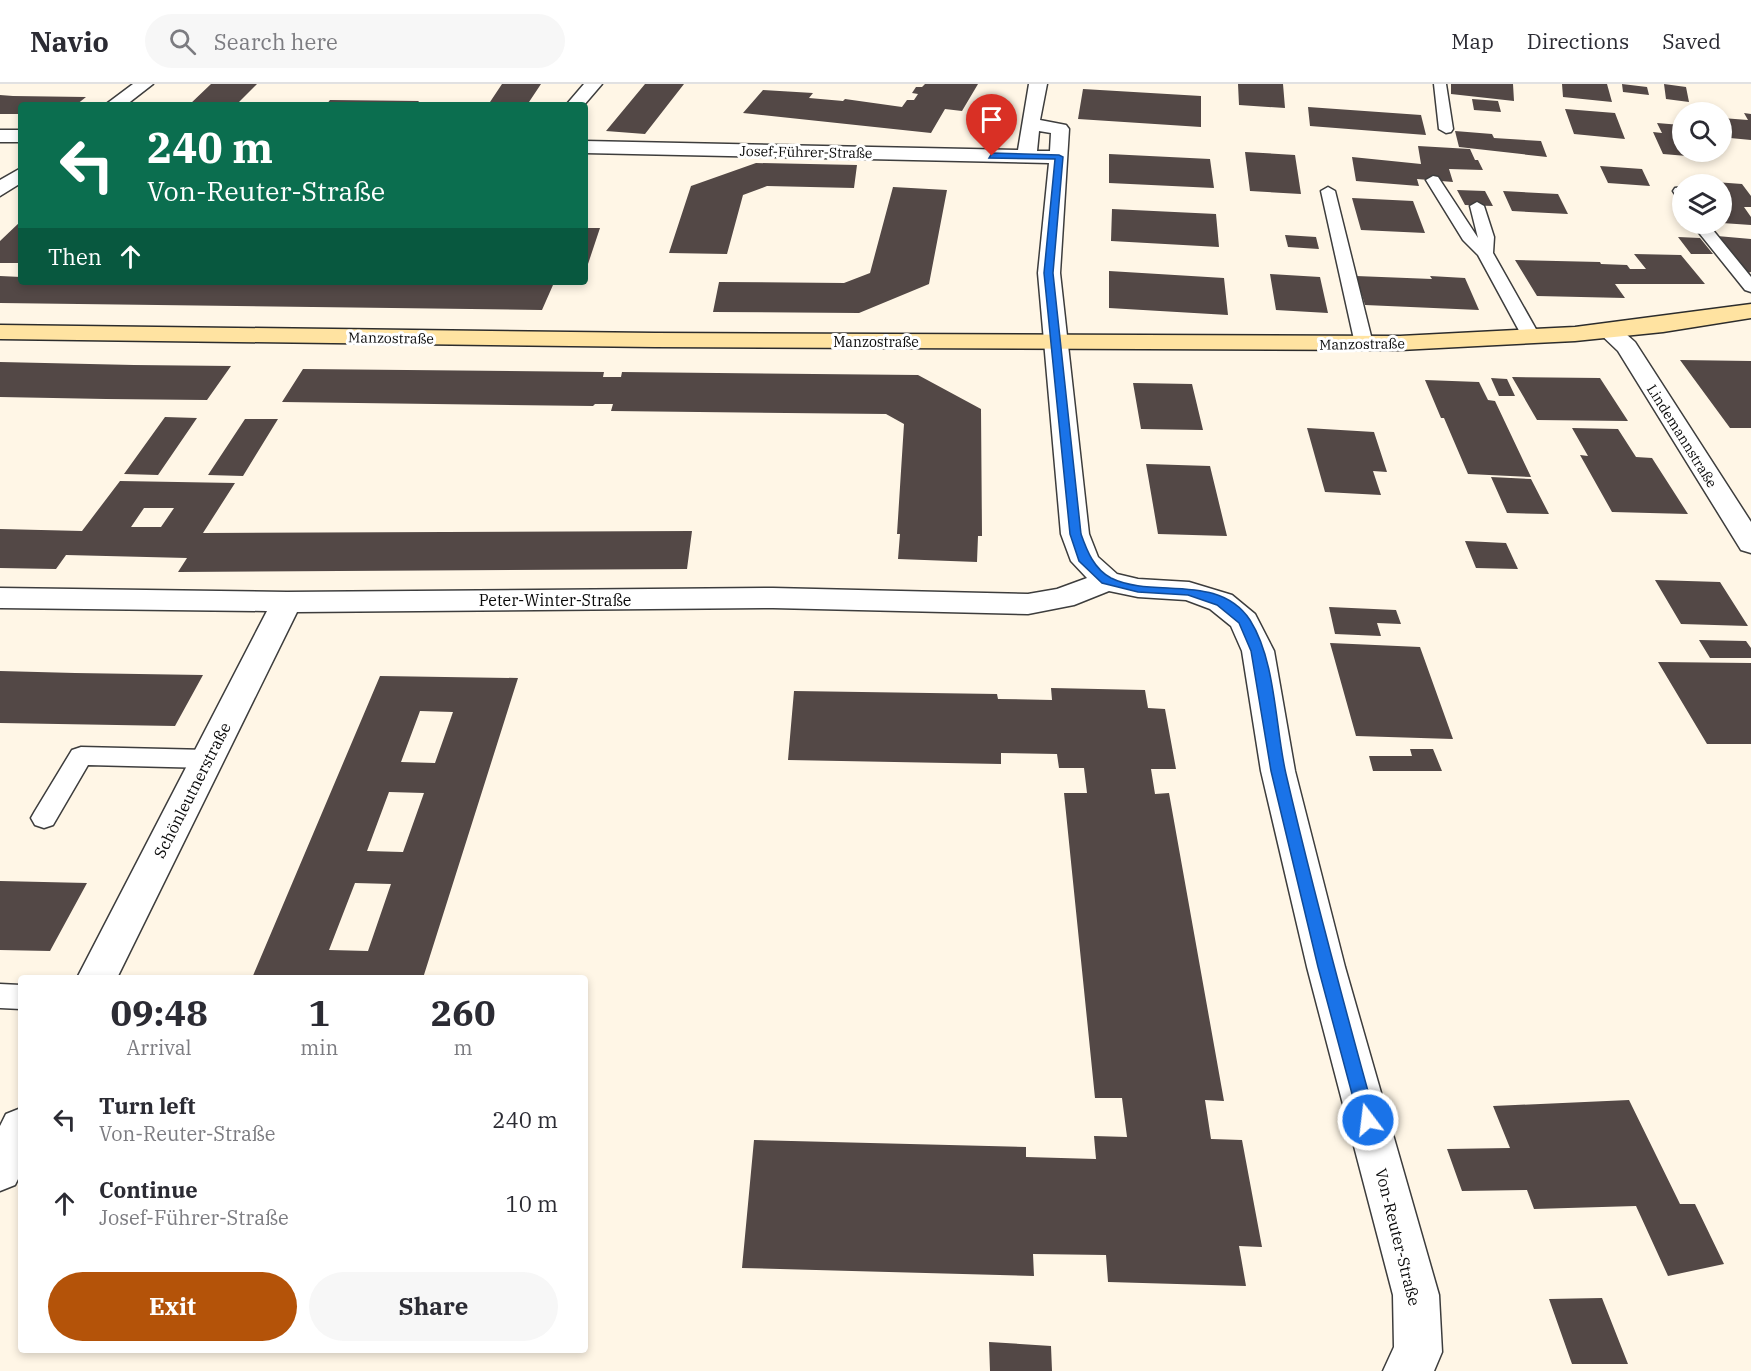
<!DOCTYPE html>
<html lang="en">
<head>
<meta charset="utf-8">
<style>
	:root { --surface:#fff; --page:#f7f7f7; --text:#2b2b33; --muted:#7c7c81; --line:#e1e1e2; --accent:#b45309 }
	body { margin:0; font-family:"IBM Plex Serif",serif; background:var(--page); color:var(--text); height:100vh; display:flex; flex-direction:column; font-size:22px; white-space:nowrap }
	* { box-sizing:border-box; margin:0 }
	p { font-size:20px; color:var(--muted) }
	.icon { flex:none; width:33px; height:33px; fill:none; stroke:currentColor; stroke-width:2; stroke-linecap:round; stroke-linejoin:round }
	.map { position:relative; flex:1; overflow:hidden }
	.drawer { position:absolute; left:18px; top:891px; width:570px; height:378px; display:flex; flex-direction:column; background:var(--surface); border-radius:6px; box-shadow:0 3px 9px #0003 }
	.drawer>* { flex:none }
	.guide { position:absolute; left:18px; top:18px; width:570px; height:183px; border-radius:6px; box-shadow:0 3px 9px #0003; background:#0b6e4f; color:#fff; overflow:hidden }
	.tools { position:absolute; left:1672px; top:18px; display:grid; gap:12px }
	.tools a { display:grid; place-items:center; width:60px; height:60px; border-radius:50%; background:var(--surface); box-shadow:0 3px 9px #0003; font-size:30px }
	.pin { position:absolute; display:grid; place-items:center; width:51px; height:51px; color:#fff; margin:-62px -26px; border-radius:50% 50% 50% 0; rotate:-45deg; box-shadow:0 0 6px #0007 }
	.pin .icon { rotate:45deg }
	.me { position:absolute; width:66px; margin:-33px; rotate:345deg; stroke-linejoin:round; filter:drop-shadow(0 0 4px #0008) }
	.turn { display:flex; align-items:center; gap:21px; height:126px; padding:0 30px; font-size:27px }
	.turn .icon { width:78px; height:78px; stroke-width:2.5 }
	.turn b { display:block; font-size:42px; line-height:51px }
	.then { display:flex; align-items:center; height:57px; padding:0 30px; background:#0003; gap:12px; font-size:22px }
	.eta { display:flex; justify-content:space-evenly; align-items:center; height:102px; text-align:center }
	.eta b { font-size:36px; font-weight:700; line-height:42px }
	.primary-button { display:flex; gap:12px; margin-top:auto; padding:12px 30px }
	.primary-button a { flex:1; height:69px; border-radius:36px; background:var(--accent); color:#fff; font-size:24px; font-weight:700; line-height:69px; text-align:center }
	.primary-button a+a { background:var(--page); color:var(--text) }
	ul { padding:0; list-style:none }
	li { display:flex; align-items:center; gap:18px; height:84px; padding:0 30px }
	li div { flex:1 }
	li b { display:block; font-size:22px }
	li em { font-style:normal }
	header { display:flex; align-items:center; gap:36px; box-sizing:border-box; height:84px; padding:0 30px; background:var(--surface); border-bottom:2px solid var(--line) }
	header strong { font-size:28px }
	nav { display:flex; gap:33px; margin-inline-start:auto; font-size:21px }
	.search { width:420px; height:54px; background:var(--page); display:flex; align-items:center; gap:15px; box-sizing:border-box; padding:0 21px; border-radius:33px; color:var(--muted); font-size:22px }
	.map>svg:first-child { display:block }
	.building { fill:#534846; fill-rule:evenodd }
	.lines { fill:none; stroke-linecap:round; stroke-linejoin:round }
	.lane-casing { stroke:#3d3d3d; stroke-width:3 }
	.street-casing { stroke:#3d3d3d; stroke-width:3 }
	.secondary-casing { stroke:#2c2c2c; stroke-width:3 }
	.lane { fill:#fff; fill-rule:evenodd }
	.street { fill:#fff; fill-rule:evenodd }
	.secondary { fill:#ffe3a1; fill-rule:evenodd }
	.route { fill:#1a73e8; stroke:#114b97; stroke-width:1.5 }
	.labels { text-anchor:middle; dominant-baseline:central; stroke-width:6; stroke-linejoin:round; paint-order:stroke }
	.far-street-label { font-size:14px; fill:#0a0a0a; stroke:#fff }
	.street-label { font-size:16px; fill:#0a0a0a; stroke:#fff }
</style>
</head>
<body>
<header>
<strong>Navio</strong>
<div class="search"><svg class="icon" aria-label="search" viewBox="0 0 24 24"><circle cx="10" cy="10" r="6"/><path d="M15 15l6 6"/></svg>Search here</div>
<nav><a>Map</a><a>Directions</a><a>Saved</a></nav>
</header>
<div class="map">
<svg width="1751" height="1287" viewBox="0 0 1751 1287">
	<rect width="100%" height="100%" fill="#fff6e6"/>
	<path class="building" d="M211,0h46l-21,21h-47z
		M502,0h39l-14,21h-39z
		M645,0h39l-39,50 -39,-3z
		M925,0h53l-16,27 -17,-2 -14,24 -188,-20 20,-23 50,3 -4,5 34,3 2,-2 57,8 5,-7h7l4,-6 -6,-1 4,-6h6z
		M1238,0h45l2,24 -46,-3z
		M1451,0h62l1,17 -63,-7z
		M1562,0h45l5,18 -49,-5z
		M1622,0l25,3 2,8 -26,-3z
		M1664,0l22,3 3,15 -23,-3z
		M1083,5l118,7v31l-123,-8z
		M0,11l13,1 73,1 -10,8h-55v9h-21z
		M1472,15l26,2 3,11 -27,-2z
		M330,16l89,1 -3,4h-90z
		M1308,23l113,8 5,20 -116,-9z
		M1565,25l50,4 10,26 -51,-5z
		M1744,29l7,1v26l-21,-2 -8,-13v-7l26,2z
		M1657,39l24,2 2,27h25l3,6 -48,-4 -10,-22 9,1z
		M1455,47l37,3 2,4 47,3 6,16 -88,-10z
		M1418,62l52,3 5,11h3l5,10 -34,-1 4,13 -36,-3 2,7 -63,-5 -4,-24 69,7z
		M1245,68l50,3 6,39 -51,-3z
		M1109,70l101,5 4,29 -105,-5z
		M756,79l101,2 -3,23 -87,-2 -24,9 -16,59 -58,-1 22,-67z
		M1600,82l42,3 8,17 -42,-3z
		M1715,98l27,2 9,12v11h-7l7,10v8l-29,-2v-39z
		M893,103l54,3 -18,94 -70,29 -146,-1 6,-30 125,1 26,-10z
		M1457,106l28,1 8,15 -28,-1z
		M1503,107l55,3 10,20 -56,-3z
		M1352,114l61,3 12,32 -64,-3z
		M1112,125l104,5 3,33 -108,-6z
		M21,137v42h-21v-22z
		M585,144h15l-15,45z
		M1285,151l31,2 3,12 -31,-2z
		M1717,152l34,3v33l-6,2z
		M1678,153l22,1 13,16h-22z
		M1634,170l47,1 24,29h-90l10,14 -88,-2 -22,-36 85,2 1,2 26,1 3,4h16z
		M1109,187l115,7 4,37 -119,-7z
		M1270,190l50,3 8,36 -52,-3z
		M0,192l21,1v5l532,3 -11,25 -542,-7z
		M1356,192l76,3 -2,-3 35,2 14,32 -114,-5z
		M1680,276l71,1v67h-21z
		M0,278l134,3 97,1 -24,34 -101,-1 -106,-2z
		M303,285l301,3 -1,5h18l1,-5 296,3 63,34 1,127h-4l-1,26 -79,-3 2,-25h-3l7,-110 -18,-10 -275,-3 2,-7h-18l-2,2 -311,-4z
		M1512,293l88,1 28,43 -91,-1z
		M1491,294l16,1 8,17h-16z
		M1425,296l54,2 9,18 7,1 36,76 -63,-3 -24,-56h-3z
		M1133,299l59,1 11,46 -62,-1z
		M165,333l32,1 -39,57 -34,-1z
		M245,335h33l-35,57 -35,-1z
		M1307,344l67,4 13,40 -14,-1 8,24 -56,-3z
		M1572,344l46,1 18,28 16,1 36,56 -76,-2 -32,-57 8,1z
		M1146,380l64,2 17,70 -69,-2z
		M1491,393l40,2 18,35 -42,-1z
		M120,397l115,2 -32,50 489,-2 -5,38 -509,3 9,-14 -121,-3 -10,14 -56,-1v-39l82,2zM144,424h30l-13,19h-30z
		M1465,457l41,2 12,26 -42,-1z
		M1655,496l65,2 28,44 -67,-2z
		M1329,523l67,3 5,14 -24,-1 4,13 -46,-2z
		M1699,556l47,1 5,7v10h-41z
		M1330,559l90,4 33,92 -97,-3z
		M1658,578l93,1v81h-44z
		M0,587l75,2 128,2 -28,51 -175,-3z
		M380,592l138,2 -95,300h-171zM420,627l33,1 -18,51 -34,-1zM389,708l35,1 -21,59 -36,-1zM355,799l36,1 -23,67 -39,-1z
		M1051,604l94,2 3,18 17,1 11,60h-25l4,25 14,-1 55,308 -19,-1 6,39 31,1 20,107 -23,-1 7,40 -138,-4 -2,-27 -73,-1 1,22 -292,-8 12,-128 272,7v10l70,2 -2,-23 33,1 -5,-39h-27l-31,-305h23l-3,-25h-25l-2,-14 -56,-1v11l-213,-4 6,-69 203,3 1,5 54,1z
		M1410,665h23l9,22h-69l-4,-15h43z
		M0,797l87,2 -37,68 -50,-1z
		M1629,1016l51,104h15l29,60 -56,12 -32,-70 -102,3 -7,-19 -65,1 -15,-42 63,-1 -17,-42z
		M1602,1214l26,66h-56l-23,-65z
		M989,1258l62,4 1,25h-62z"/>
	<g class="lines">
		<g class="lane-casing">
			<path id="lane" d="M1434,0h12l7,45 -2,3 -5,1 -7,-4z
				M1433,92l5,1 40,61 -8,-32 7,-4 7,4 10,31 -1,16 48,85 -3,4h-12l-3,-4 -45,-83 -15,-15 -37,-60z
				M1328,103l7,4 38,153 -9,5 -9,-5 -34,-153z
				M1683,103v13l-5,-1 -5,-8 2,-3z
				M1692,140h16l43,53v15l-6,-2z
				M81,663l127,3 9,3 3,6 -3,6 -9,3 -120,-3 -35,60 -9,3 -9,-3 -4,-7 4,-7 37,-61z
				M0,900l21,1v24l-21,-1z"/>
		</g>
		<g class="street-casing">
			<path id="street" d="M133,0h20l-27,21h-21z
				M584,0h18l-18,21h-18z
				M1029,0h18l-7,36 26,5 3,4 -9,144 29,261 9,23 19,17 21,5 51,3 43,13 23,19 19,37 21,120 50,196 94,328 3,57 -8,19h-51l11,-24 -1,-52 -86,-328 -46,-196 -19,-120 -11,-25 -21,-17 -24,-9 -48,-3 -29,-6 -35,14 -46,9 -255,-6 -476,4 -180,366h-40l190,-367 -267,-3v-20l287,4 486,-4 255,6 29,-5 30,-11 -16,-17 -10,-27 -23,-261 11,-110 -464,-10v-12l433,9zM1039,47l12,2 -1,18h-13z
				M0,46h21v12h-21z
				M21,84v15l-21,13v-16z
				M1609,240l8,2 18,16 116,180v31l-10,-3 -123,-199 -21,-20 4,-5z
				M21,1024v65l-6,12 -15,6v-65l6,-12z"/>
		</g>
		<g class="secondary-casing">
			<path id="secondary" d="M1751,220v14l-88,14 -88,9 -175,9 -745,-3 -655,-8v-14l655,8 745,3 175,-9z"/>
		</g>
		<use href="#lane" class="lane"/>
		<use href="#street" class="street"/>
		<use href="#secondary" class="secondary"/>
	</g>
	<path class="route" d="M992,69l67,2 4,2 -10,116 28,261c6,17 13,35 30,44 42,21 107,-6 139,42 26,41 25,106 36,154 27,116 58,231 90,346l-2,6 -6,2 -7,-2 -2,-6 -41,-153 -47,-196 -20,-120 -12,-28 -22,-18 -29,-10 -50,-3 -36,-9 -23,-22 -9,-27 -26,-261 11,-114 -66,-1z"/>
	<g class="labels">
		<g class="far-street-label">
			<text transform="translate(806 68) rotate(1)">Josef-Führer-Straße</text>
			<text transform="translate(391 254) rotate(1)">Manzostraße</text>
			<text x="876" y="258">Manzostraße</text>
			<text transform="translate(1362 260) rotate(-1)">Manzostraße</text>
			<text transform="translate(1682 352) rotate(58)">Lindemannstraße</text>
		</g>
		<g class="street-label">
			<text x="555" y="516">Peter-Winter-Straße</text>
			<text transform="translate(192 706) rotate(-63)">Schönleutnerstraße</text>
			<text transform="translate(1398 1153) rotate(76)">Von-Reuter-Straße</text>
		</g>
	</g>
</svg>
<div class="tools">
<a><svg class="icon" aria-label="search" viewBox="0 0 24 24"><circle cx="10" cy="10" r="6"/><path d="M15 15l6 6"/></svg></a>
<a><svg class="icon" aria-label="layers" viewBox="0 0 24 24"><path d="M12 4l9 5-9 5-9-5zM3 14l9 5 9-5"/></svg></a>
</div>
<div class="pin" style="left:992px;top:72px;background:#d93025"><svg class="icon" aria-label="arrive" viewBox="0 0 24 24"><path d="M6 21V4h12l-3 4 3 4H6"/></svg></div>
<svg class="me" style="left:1368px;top:1036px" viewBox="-20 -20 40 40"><circle r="17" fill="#1a73e8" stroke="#fff" stroke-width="3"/><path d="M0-11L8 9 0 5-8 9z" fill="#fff"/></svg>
<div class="guide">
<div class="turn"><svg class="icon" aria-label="left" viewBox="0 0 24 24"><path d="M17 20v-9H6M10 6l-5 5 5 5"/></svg><div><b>240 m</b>Von-Reuter-Straße</div></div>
<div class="then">Then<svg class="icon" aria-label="ahead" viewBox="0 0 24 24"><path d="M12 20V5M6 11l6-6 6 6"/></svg></div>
</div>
<section class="drawer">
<div class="eta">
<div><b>09:48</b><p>Arrival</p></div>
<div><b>1</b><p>min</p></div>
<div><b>260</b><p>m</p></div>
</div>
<ul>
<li><svg class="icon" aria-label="left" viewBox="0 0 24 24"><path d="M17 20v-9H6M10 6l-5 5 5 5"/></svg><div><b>Turn left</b><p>Von-Reuter-Straße</p></div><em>240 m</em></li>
<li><svg class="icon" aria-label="ahead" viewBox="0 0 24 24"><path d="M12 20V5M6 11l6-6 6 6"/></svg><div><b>Continue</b><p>Josef-Führer-Straße</p></div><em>10 m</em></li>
</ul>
<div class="primary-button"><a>Exit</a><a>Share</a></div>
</section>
</div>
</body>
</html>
